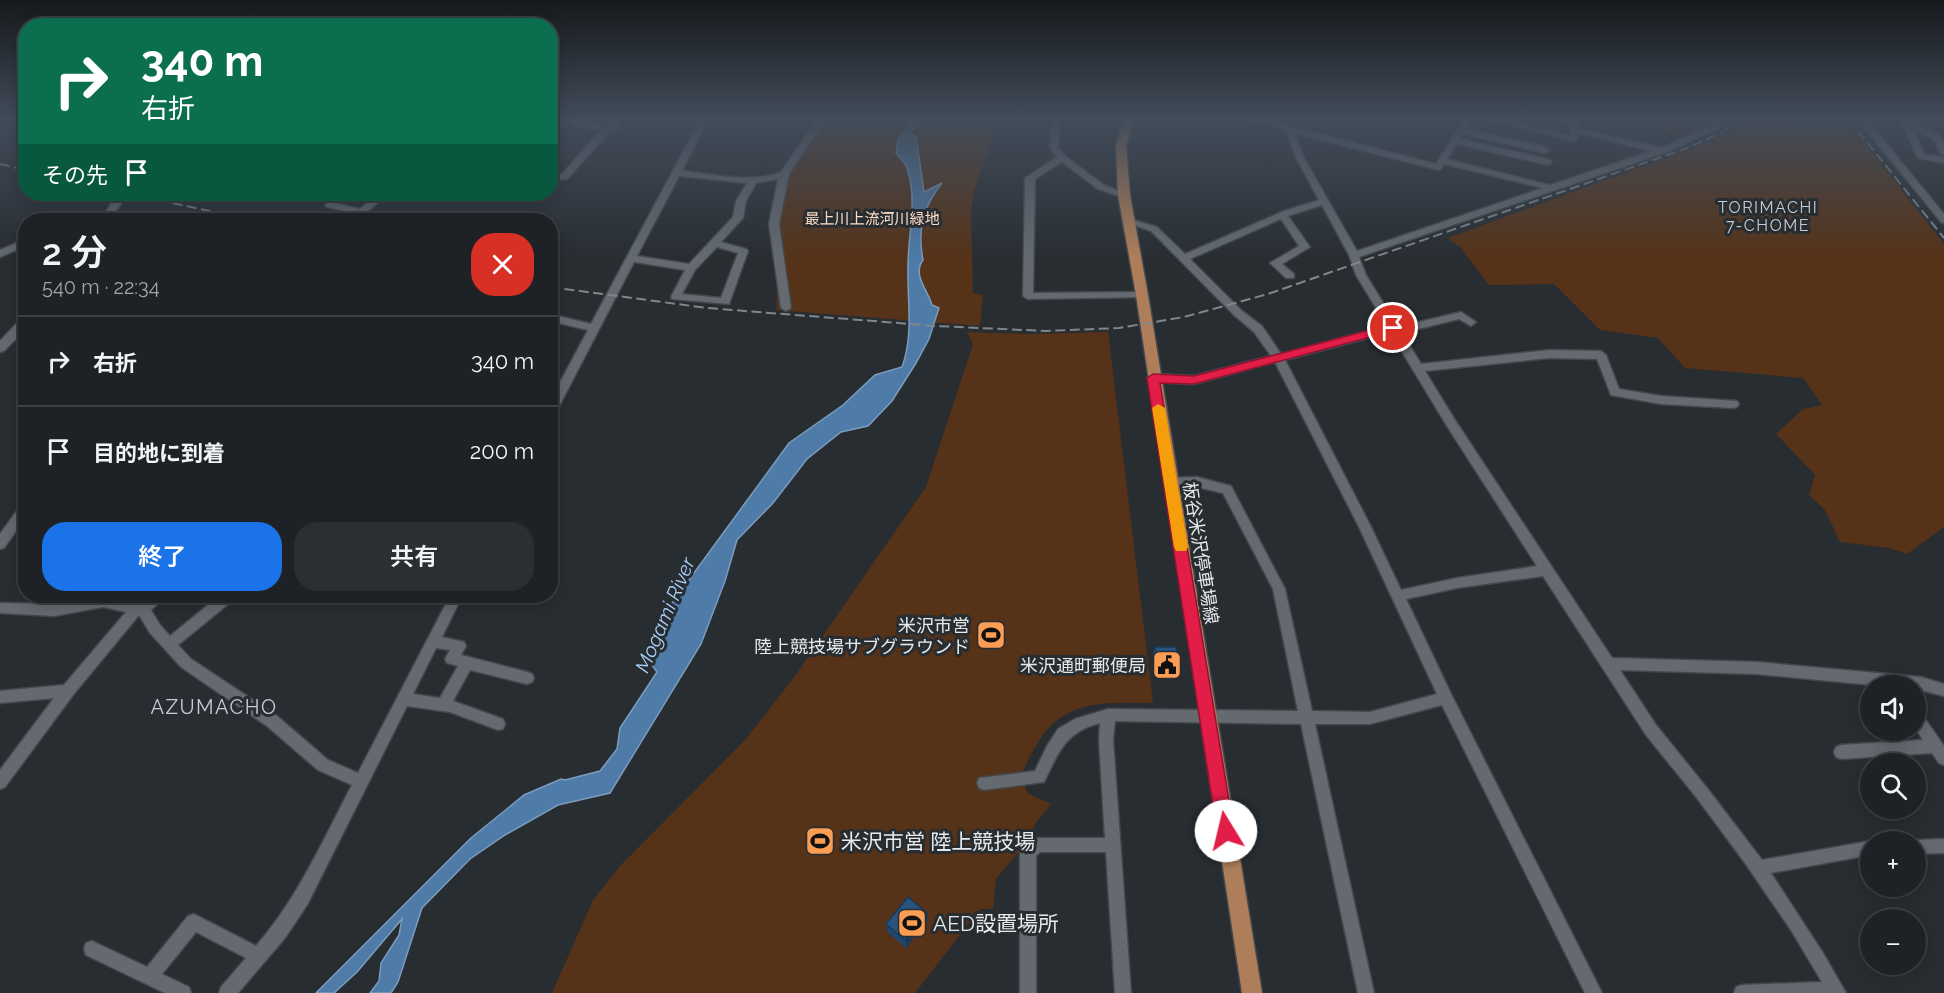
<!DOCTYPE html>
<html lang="ja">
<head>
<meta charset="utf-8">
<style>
	:root { --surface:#1e2226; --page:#2b2f32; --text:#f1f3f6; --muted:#a1a4a7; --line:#3c3f43; --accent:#1a73e8 }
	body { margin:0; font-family:Raleway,"Noto Sans JP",sans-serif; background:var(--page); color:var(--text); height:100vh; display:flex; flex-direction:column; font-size:22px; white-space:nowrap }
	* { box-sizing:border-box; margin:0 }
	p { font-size:20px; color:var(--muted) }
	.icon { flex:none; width:33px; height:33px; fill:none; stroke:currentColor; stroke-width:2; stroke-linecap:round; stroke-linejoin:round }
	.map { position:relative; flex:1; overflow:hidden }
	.drawer { position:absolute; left:18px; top:213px; width:540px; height:390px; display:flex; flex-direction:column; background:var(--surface); border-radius:24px; box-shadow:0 3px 15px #0003,0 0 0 2px var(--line) }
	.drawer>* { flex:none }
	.hud { position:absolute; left:18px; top:18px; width:540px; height:183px; border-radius:24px; box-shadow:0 3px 15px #0003,0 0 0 2px var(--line); background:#0b6e4f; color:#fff; overflow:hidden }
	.fabs { position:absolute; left:1860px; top:675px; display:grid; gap:12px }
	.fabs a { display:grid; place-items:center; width:66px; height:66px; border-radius:50%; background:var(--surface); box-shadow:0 3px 15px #0003,0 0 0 2px var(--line); font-size:30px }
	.pin { position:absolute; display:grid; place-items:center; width:51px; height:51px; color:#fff; margin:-26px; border:3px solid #fff; border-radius:50%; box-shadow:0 2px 6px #0007 }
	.me { position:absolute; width:66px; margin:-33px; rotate:351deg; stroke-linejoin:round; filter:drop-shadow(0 0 4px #0008) }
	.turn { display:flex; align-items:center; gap:21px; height:126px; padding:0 24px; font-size:27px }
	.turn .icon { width:78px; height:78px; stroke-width:2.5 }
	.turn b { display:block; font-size:42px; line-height:51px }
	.then { display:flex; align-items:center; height:57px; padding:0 24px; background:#0003; gap:12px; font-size:22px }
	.round { display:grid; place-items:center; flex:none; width:63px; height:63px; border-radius:24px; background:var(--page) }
	.overview { display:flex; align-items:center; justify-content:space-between; height:102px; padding:0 24px }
	h1 { font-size:36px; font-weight:600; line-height:45px }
	.action { display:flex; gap:12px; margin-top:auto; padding:12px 24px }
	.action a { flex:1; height:69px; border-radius:24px; background:var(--accent); color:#fff; font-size:24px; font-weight:600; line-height:69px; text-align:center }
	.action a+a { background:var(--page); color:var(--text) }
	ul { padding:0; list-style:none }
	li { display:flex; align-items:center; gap:18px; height:90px; padding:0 24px; border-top:2px solid var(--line) }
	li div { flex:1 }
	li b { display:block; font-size:22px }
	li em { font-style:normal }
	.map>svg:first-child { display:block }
	.green { fill:#553218 }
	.water { fill:#4e7ba8; stroke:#7b9cbc; stroke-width:1.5 }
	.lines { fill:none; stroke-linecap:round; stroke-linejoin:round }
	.minor-casing { stroke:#44484c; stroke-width:3 }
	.major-casing { stroke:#44484c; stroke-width:3 }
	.minor { fill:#646a70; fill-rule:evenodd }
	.major { fill:#ae7e5a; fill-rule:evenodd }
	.rail { stroke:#81868a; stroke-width:2; stroke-dasharray:10 4.5; stroke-linecap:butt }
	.wall { fill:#22476c }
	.shaded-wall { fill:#1b3a58 }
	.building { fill:#27537e; stroke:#1b3a58; stroke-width:1.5 }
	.route { fill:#e11d48; stroke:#92132f; stroke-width:1.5 }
	.slow { fill:#f59e0b }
	.labels { text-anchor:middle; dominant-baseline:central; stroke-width:6; stroke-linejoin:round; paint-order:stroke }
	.far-park-label { font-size:15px; fill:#fbdbc5; stroke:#282d32 }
	.far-neighbourhood-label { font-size:16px; letter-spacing:1.5px; fill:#c5cbd2; stroke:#282d32 }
	.street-label { font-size:18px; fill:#e5e9ec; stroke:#282d32 }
	.poi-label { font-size:18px; fill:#e5e9ec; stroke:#282d32; text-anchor:end }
	.water-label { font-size:20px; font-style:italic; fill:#a9cff7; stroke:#282d32 }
	.neighbourhood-label { font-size:20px; letter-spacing:1.5px; fill:#c5cbd2; stroke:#282d32 }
	.near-poi-label { font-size:21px; fill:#e5e9ec; stroke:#282d32; text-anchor:start }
</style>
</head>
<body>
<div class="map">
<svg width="1944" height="993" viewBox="0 0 1944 993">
	<rect width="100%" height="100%" fill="#282d32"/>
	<path class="green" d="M818,120h181l-25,71 -3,22 2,80 10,2 -3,31 -204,-16 3,-35 -8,-50 6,-40 31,-54z
		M1634,120h62l-8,6 1,5 -12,5 -14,-8z
		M1739,120h107l98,124v283l-37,27 -18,-6 -49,-6 -15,-32 -16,-15 6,-20 -39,-41 27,-25 19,-4 -19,-27 -118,-10 -27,-30 -58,-8 -46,-46 -65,1 -28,-37 -13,-10 256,-94 20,-10z
		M967,332l61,2 80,-2 45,371c-39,0 -80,-5 -108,29 -9,12 -16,27 -23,40l5,21 24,11 -16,20 -5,14 -34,41 -3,30h-13l-65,84h-363l41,-93 27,-34 126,-127 49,-63 131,-189 47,-143z"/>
	<path class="water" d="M912,120h9l-11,13 6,3 8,56 18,-9c-19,24 -25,46 -19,77 -11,15 5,30 9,45l7,3 -10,31 -13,24 -24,38 -24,25 -27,6 -34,27 -34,44 -36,37 -12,41 -24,63 -91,149 -52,12 -53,30 -35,24 -48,49 -24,74 -7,11h-21l9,-12 2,-18 18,-28 3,-16 -45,53 -23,21h-18l155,-155 53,-43 37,-16 4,1 35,-9 17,-22 3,-21 37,-56 -9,-12c7,-12 21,-27 13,-42l128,-175 54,-38 32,-30 27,-8c12,-33 5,-66 6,-101 0,-33 10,-65 -1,-98 -2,-5 -7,-10 -11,-15l2,-14z"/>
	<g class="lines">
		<g class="minor-casing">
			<path id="minor" d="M560,120h13l34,6 4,-1 4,-5h9l-7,9 -7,2 -43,48 -17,1v-6h12l39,-44 -35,-6 -16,13v-7z
				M700,120h8l-26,51c32,3 68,13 99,1l36,-52h8l-36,54 -10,50 12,84 -5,3 -5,-3 -12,-84 9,-45 -22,4 -10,18 -3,17 -22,24 25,7 2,2 -19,53 -57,-5 -1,-2 14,-27 -51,-8 -78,150 -6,4v-15l38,-71 -38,-9v-7l41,10zM679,176l68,7 -11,18 -3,16 -44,47 -52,-8zM717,247l21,6 -17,45 -39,-4 13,-24z
				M1052,120h8l-2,28 7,8 39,29 25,10 -5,3 -26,-9 -36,-27 -27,17 -2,114 109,-1 5,3 -1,2 -118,2 -5,-3 2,-118 32,-21 -7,-9z
				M1252,120h15l169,44 28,-44h8l-6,9 79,18 4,3 -4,3 -82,-19 -3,5 88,20 4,3 -4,3 -91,-21 -10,15 103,26 101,-34 -73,-18 -2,7 -3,1 -83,-21h16l64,15 1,-11 -9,-4h16l1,8 82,20 52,-24 3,-4h9l-6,8 -49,23 -311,106 7,18 32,52 63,-15 15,10 -5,4 -12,-7 -57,14 19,31 128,-14 52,1 5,4 13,34 42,7 76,5 2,3 -2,3 -4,1 -72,-4 -50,-9 -14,-36 -48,-1 -124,13 30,49 157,238 145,4 164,15 23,7v12l-28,-7v-3h-34l-125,-12 -137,-4 36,55 51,63 55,72 108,-19 2,1h-2v13l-99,18 52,80 23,40h-112l2,-6 6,-2 80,-3 -31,-52 -46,-67 -48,-65 -51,-63 -103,-159 -86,12 -51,11 45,95 151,299h-17l-143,-288 -72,19h-55l59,269h-16l-57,-269 -186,-3 -2,19 18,253h-16l-9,-141h-66l-4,4v137h-16v-141l3,-5 15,-9h67l-6,-98 1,-17c-35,9 -41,29 -56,59l-60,8 -5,-2 -2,-5 2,-5 56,-7 12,-25 11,-17 17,-10 33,-10 190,2 -25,-122 -50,-96 -26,-6 -30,-3 -2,-3 2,-3 30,-1 34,9 54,103 27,122 58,1 67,-18 -78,-167 -84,-165 -81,22 -41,-2 -5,-4 5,-4 41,2 77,-20 -17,-24 -20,-17 -83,-84 -29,-10 5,-3 30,9 28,27 99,-43 35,-11 -23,-42 -10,-28zM1295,133l143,37 3,-1 3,-5 99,24 -186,63 -53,-93zM1322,205l27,50 7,20 31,51 -106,28 -19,-28 -20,-15 -52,-52 91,-40 18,27 -29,17 16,15h8v-4l-12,-10 28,-17 -22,-31zM1390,332l57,94 90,140 -80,12 -56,12 -30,-63 -86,-167z
				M1858,120h9l77,94v9l-3,-1z
				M1902,120h6l33,16 3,6v14l-4,-3 -6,-13 -21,-11 11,25 20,3v6l-26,-5 -17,-36z
				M112,194h8l1,10 -12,16h-9l11,-16z
				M378,194h10l-20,17 27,7 1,2h-14l-55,-13 -2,-2 5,-3 30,7z
				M26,239v7l-26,11v-7z
				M26,321v8l-22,22 -4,1v-11l17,-18z
				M26,502v15l-22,31 -4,1v-15l22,-30z
				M149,596h14l-1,4 -11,10 9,15 10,11 49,-40h15l-1,4 -55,45 13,14 86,57 51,44 30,13 92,-177h12l-20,41 22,5 2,4 -5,9 66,17 5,2 2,4 -2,4 -5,2 -57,-14 -17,31 50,18 2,5 -2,5 -5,1 -48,-18 -43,-6 -100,199 -22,33 -47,55h-19l2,-6 25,-29 -50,-26 -34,42 27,13 2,6h-26l-79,-38 -2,-6 2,-6 6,-2 55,26 41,-51 6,-2 62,32c42,-48 67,-106 96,-161l-34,-15 -51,-44 -86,-59 -31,-34 -11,-18 -66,80 -68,92 -5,2v-19l54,-72 -54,5v-12l64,-6 62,-73 -23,-5 -49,9 -54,-3v-10l54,1 49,-7 38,6zM436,648l14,2 -5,9 2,4 11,3 -18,32 -27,-4z
				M1916,712l5,1 23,33v19l-5,-2 -7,-10 -91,6 -5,-2 -2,-5 2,-5 5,-2 82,-5 -7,-11z
				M1944,839v14l-28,1v-12h-5l5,-2z"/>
		</g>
		<g class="major-casing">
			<path id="major" d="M1124,120h10l-8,26 4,49 18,100 114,698h-20l-106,-698 -18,-100 -2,-49z"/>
		</g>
		<use href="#minor" class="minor"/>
		<use href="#major" class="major"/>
		<path class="rail" d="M1849,120l95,118
			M0,164l26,6
			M130,194l122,26
			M550,287l157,21 229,18 110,5 73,-3 65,-11 84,-23 414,-144 39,-17 16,-13"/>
	</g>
	<path class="wall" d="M1155,647l23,14 -2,7h-7l-1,9h-12l-3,-24z
		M927,913l1,7 -22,28 -19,-16 -1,-8z"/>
	<path class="shaded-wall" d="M927,913l1,7 -22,28 -1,-8z"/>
	<path class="building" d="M1155,647h21l2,14h-10l2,9h-12z
		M908,897l19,16 -22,27 -19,-16z"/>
	<linearGradient id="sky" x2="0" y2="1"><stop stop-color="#16191c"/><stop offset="0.46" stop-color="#424c5a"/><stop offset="1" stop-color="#424c5a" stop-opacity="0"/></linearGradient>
	<rect width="1944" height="259" fill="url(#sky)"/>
	<path class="route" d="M1393,324l4,1v5l-203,54 -34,-1 74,448 -2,6 -6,3 -6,-3 -3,-6 -70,-453 6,-4 41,2z"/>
	<path class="slow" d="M1158,404l7,4 23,139 -2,4h-10l-2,-4 -22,-139z"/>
	<defs>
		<g id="stadium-square" transform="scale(1.5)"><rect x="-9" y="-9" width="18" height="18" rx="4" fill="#fc9d54" stroke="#282d32"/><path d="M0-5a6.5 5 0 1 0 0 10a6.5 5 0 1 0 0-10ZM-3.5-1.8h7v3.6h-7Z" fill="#111"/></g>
		<g id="civic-square" transform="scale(1.5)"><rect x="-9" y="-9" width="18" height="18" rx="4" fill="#fc9d54" stroke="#282d32"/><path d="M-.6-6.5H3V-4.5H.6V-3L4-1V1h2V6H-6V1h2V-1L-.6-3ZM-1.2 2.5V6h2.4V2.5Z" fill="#111"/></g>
	</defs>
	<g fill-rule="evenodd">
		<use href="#stadium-square" x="991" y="635"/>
		<use href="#civic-square" x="1167" y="665"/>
		<use href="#stadium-square" x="820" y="841"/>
		<use href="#stadium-square" x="912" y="923"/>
	</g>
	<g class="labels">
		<g class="far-park-label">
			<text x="872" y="219">最上川上流河川緑地</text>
		</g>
		<g class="far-neighbourhood-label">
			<text x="1768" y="207">TORIMACHI<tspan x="1768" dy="18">7-CHOME</tspan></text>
		</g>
		<g class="street-label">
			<text transform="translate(1201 553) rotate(81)">板谷米沢停車場線</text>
		</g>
		<g class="poi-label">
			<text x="970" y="625">米沢市営<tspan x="970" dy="21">陸上競技場サブグラウンド</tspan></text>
			<text x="1146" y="665">米沢通町郵便局</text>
		</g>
		<g class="water-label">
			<text transform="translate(665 615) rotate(-67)">Mogami River</text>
		</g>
		<g class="neighbourhood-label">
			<text x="214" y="707">AZUMACHO</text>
		</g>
		<g class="near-poi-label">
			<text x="841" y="841">米沢市営 陸上競技場</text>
			<text x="933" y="923">AED設置場所</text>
		</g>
	</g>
</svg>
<div class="fabs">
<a><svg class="icon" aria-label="sound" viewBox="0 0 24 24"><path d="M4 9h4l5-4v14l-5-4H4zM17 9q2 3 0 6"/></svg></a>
<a><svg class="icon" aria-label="search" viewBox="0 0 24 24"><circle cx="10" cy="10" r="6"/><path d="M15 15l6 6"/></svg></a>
<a>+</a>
<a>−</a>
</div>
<div class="pin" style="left:1393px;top:328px;background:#d93025"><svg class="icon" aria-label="arrive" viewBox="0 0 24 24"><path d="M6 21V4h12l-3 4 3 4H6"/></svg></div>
<svg class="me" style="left:1226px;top:831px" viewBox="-20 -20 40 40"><circle r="19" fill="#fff"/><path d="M0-13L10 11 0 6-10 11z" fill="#e11d48"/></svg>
<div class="hud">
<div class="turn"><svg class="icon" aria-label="right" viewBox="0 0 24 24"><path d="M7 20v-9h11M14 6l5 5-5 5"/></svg><div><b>340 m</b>右折</div></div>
<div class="then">その先<svg class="icon" aria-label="arrive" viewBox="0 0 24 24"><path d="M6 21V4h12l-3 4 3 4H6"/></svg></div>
</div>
<section class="drawer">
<div class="overview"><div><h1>2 分</h1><p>540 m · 22:34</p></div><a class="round" style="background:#d93025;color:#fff"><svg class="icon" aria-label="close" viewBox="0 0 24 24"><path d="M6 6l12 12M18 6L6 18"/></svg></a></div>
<ul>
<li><svg class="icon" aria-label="right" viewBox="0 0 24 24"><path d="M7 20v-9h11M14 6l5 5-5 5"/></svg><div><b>右折</b></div><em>340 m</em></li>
<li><svg class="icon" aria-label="arrive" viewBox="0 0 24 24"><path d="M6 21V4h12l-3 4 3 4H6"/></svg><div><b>目的地に到着</b></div><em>200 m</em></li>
</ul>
<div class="action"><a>終了</a><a>共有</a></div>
</section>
</div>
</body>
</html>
